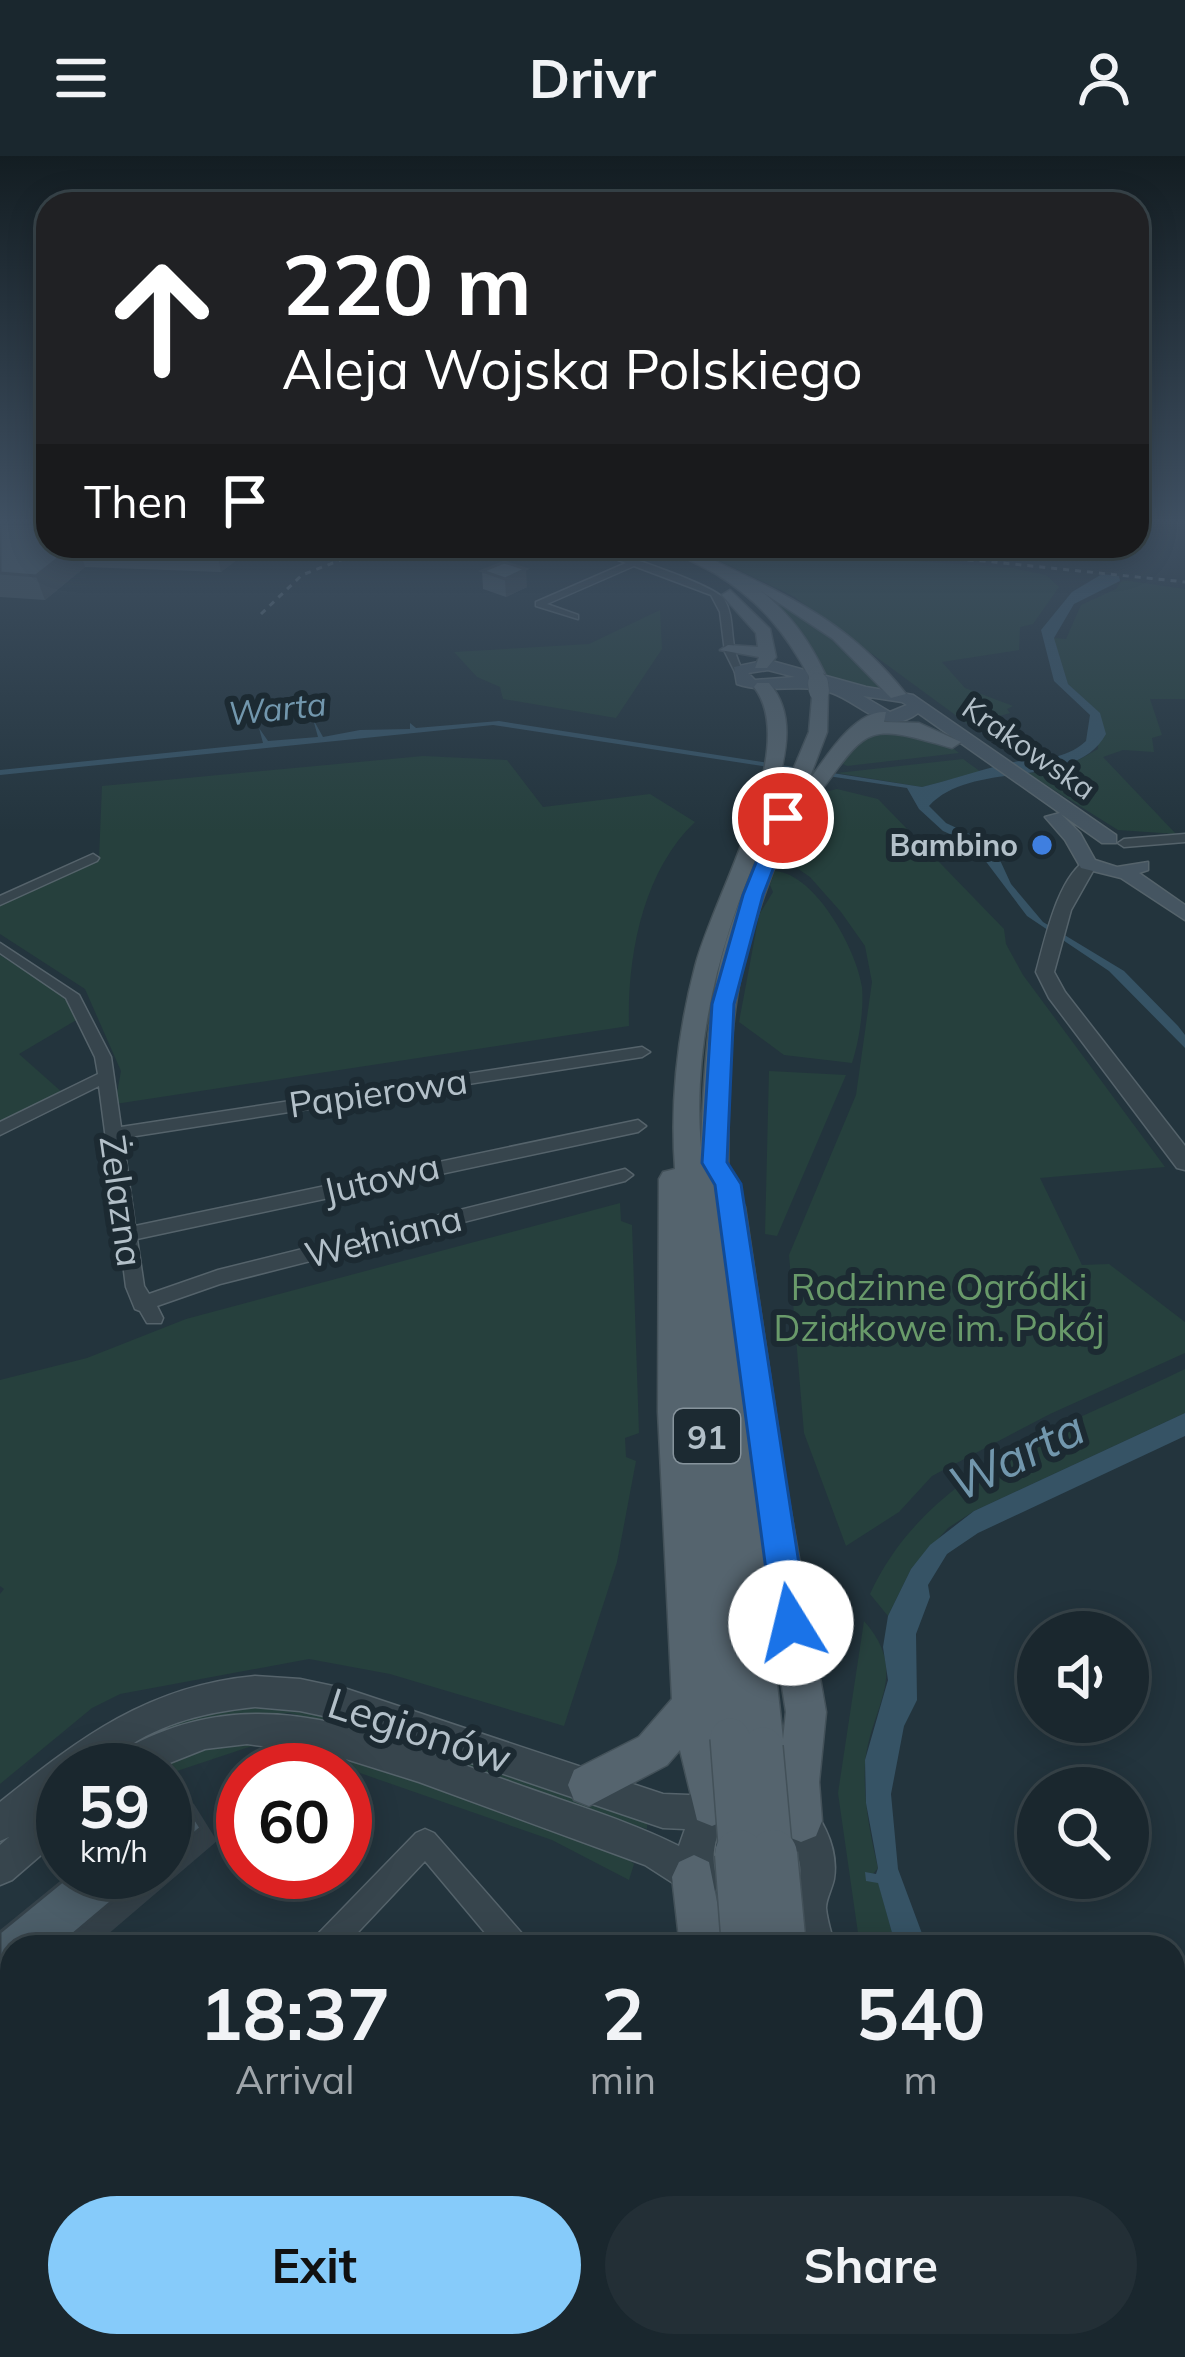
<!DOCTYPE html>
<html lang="en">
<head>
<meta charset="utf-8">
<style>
	:root { --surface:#1a272e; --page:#232f36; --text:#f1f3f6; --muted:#9fa5aa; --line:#38444a; --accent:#86cbfa }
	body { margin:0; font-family:Mulish,sans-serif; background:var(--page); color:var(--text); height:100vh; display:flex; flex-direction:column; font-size:45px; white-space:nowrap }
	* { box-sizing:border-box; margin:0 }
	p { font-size:39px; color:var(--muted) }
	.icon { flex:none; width:66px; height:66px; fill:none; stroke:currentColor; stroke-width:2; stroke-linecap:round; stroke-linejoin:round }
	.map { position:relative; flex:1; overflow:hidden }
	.panel { position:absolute; left:0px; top:1779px; width:1185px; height:423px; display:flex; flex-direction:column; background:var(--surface); border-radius:36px 36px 0 0; box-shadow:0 6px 30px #0003,0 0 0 3px var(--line) }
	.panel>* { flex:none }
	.guide { position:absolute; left:36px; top:36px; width:1113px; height:366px; border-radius:36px; box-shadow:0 6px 30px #0003,0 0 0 3px var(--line); background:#202124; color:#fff; overflow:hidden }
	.buttons { position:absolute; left:1017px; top:1455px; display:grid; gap:24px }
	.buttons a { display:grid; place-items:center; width:132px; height:132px; border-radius:50%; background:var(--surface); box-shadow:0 6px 30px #0003,0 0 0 3px var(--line); font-size:60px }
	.speed { position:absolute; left:36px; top:1587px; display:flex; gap:24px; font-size:60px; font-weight:700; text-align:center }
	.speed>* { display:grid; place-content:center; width:156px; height:156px; border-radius:50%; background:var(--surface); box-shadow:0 6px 30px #0003,0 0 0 3px var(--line); line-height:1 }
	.speed small { font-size:30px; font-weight:400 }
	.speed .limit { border:18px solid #d22; background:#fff; color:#111 }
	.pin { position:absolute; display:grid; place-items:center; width:102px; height:102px; color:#fff; margin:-51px; border:6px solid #fff; border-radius:50%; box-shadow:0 3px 12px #0007 }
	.me { position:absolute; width:132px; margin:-66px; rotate:351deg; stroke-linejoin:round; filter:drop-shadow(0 0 9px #0008) }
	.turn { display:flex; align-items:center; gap:42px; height:252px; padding:0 48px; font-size:54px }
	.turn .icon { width:156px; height:156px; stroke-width:2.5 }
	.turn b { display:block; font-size:84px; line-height:102px }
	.then { display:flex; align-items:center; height:114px; padding:0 48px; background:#0003; gap:24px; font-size:45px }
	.eta { display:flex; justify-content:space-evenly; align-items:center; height:204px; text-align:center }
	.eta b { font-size:72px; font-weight:700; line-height:84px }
	.primary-button { display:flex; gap:24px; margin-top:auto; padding:24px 48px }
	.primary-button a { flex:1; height:138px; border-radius:72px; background:var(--accent); color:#111; font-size:48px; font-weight:700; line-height:138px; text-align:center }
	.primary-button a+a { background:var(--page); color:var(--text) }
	header { display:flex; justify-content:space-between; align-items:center; height:156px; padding:0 48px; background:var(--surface); font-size:54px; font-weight:700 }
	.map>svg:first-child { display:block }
	.green { fill:#26403d }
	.water { fill:#365365 }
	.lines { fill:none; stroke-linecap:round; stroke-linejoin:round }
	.minor-casing { stroke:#55636b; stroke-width:3 }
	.tertiary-casing { stroke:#55636b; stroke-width:3 }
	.secondary-casing { stroke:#55636b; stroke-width:3 }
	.primary-casing { stroke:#435159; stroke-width:3 }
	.minor { fill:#37454d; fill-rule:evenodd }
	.tertiary { fill:#37454d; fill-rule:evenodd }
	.secondary { fill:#455561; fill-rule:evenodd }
	.primary { fill:#55646e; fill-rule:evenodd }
	.rail { stroke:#596a75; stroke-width:3; stroke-dasharray:6 6; stroke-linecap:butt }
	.primary-bridge-far3-casing { stroke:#435159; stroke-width:16; stroke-linecap:butt }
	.primary-bridge-far2-casing { stroke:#435159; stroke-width:21; stroke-linecap:butt }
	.primary-bridge-far1-casing { stroke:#435159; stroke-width:42; stroke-linecap:butt }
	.primary-bridge-casing { stroke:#435159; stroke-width:51; stroke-linecap:butt }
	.primary-bridge-far3 { stroke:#55646e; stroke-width:15 }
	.primary-bridge-far2 { stroke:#55646e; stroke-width:20 }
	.primary-bridge-far1 { stroke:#55646e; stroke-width:39 }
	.primary-bridge { stroke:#55646e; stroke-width:48 }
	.wall { fill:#41515a }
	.shaded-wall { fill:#35424a }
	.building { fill:#4c5e69; stroke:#35424a; stroke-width:3 }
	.route { fill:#1a73e8; stroke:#114b97; stroke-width:3 }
	.shop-dot { fill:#3f7fe0; stroke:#1c2a32; stroke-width:4.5 }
	.labels { text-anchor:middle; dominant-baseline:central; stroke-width:12; stroke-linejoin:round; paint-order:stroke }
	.far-street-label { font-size:30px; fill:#b3c0c9; stroke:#1c2a32 }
	.far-poi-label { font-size:30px; font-weight:bold; fill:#b3c0c9; stroke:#1c2a32; text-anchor:end }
	.far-water-label { font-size:33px; font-style:italic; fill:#7297ad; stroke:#1c2a32 }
	.shield { fill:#1c2a32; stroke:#86939c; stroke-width:3 }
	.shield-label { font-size:33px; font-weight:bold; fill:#b3c0c9 }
	.street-label { font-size:36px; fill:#b3c0c9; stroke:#1c2a32 }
	.park-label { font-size:36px; fill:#699a6a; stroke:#1c2a32 }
	.near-street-label { font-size:42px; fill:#b3c0c9; stroke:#1c2a32 }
	.near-water-label { font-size:48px; font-style:italic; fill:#7297ad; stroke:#1c2a32 }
</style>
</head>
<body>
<header><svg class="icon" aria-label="menu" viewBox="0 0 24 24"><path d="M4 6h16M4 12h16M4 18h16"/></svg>Drivr<svg class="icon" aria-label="person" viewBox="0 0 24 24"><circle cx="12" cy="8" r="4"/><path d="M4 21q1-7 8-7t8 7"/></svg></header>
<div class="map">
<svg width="1185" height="2201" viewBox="0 0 1185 2201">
	<rect width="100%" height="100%" fill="#23343d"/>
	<path class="green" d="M725,392l288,20 33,7 13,12 -26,37 -13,3 -1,23 -77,12 23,26 48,18 -6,3 3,4 -41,12 -176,-129 -88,-42z
		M738,422c55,30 107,65 149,112l-62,-12 -27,-50z
		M1122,424l63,9v110h-35l12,36 -10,3 2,14 -31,-2 -20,7 73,77 -58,-4 -91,-57 32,-2 39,-22 1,-36 -31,-29 -15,-46 13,1 15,-34 35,-16z
		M660,454l2,39 -46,69 -113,-19 -3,-12 -23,-10 -23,-25 135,-8z
		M883,574l66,15 10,8 -112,13 -8,-4 20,-21z
		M423,600l84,4 36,47 107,-13 45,28c-52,49 -68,134 -66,204l-514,78 6,-33 -36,-82 -85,-55v-29l99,-47 3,-72z
		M963,603l18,13 -59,15 -85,-14z
		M837,633l41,10 126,130 2,15 17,31 142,192 -125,11 42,87 27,-1 76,58v31l-135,61 -118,62 -33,36 -53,34 -42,-113 -15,-178 67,-160 16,-113 -7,-36 -24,-34 -31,-35 -28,-19 39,-65z
		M775,715c41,3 82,80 87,116 2,22 -3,55 -10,76l-68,-8 -45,-33 20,-107 14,-23 -3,-7z
		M0,799l64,41 14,23 -59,35 45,40 -64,30z
		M769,915l77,4 -69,161 -12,-2z
		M620,1047l1,18 11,4 7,208 -14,5 1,19 10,4 -19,101 -53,164 -174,-52 -81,-15 -189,35 -28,14 -92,76v-190l4,-5 -4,-3v-206l87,-22 99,-39z
		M1185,1213v44l-211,98 -26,17 -37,41 -23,47 -18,-22c59,-128 197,-167 315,-225z
		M864,1465c47,53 6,86 1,143 -2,35 5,70 13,104l-11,13 11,1 18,65h-36l-22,-154z
		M254,1547l74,8 319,111v7l-258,-88 -99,-28 -65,4 -89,31 -35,22h-15l73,-44z
		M300,1583l321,114 13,11 -5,16 -77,-40 -258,-90 -42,-4 -87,29v-5h-25l53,-25z"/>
	<path class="water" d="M1102,418l17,2 1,5 -46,23 -20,34 14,46 32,29 6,21c-32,58 -133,24 -177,72l17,17 47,22 18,39 32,38 81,49 54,55 7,9v13l-76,-77 -82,-55 -46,-61v-7l-38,-17 -24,-22 -12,-21 -414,-63 -493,50v-5l263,-27 -4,-15 9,13 50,-4 -5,-18 10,18 37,-7 50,-1v-6l6,5 83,-7 423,66c28,-7 55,-16 83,-23 29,-8 56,0 81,-23l4,-26 -36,-34 -13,-51 31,-38z
		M1185,1257v23l-207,97 -31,21 -19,31 2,12 -14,37 1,66 -13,26 -13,68 7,75 29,78h-31l-18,-64 -12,-2 -1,-9 11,2 2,-6 -12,-65 -1,-43 23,-80 -5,-33 5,-31 23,-47 19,-24 44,-34z"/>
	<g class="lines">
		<g class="minor-casing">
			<path id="minor" d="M583,390c19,0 132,39 141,53 9,15 7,31 10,47 1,9 6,19 9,26h-8l-10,-20 -5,-40 -9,-17 -77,-29 -87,38 31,11v4l-42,-13v-4l90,-39z
				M1185,678v8l-61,5 -6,-4 6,-4z
				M93,698l6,4 -2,3 -97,44v-9z
				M0,787l79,52 32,62 10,70 521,-80 8,5 -8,5 -519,81 12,88 503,-106 8,6 -8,6 -501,107 7,47 5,8 69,-24 407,-101 8,6 -8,6 -405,103 -63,22 6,12 -2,5h-14l-7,-12 -5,-2 -9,-22 -6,-47 -4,-5 2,-4 -19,-145 -99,49v-13l98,-48 -3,-17 -29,-59 -66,-45z
				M425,1673l9,4 91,104 4,10h-32l-72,-86 -81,86h-33l4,-10 101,-104z
				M1,2114l11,5v50l-12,-6z
				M15,2190h33l4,11h-33z
				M420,2190h36l4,11h-36z"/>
		</g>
		<g class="tertiary-casing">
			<path id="tertiary" d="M1088,703l9,5 -26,46 -17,62 11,20 120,154v24l-8,-2 -128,-170 -13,-26c9,-32 22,-97 52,-113z
				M255,1520l45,3 47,10 316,105 26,1 37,-12 12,5 5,12 -5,12 -14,6c-10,23 -15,42 -5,65l-6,12 -12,6 -56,-36 -226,-83 -86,-27 -86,-11 -42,5 -53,21h-49l4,-8 -12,8h-32v24l-4,4 4,-2v40l-51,44 -12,5v-40l9,-8 -9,4v-39c81,-65 148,-116 255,-126zM255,1551l45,4 47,10 316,107 22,1 -6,17c-54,-27 -114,-44 -171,-65 -133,-48 -250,-106 -385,-31 40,-28 84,-38 132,-43z
				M792,1639c29,12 47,53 42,84 -2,10 -8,20 -8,29 1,12 6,27 9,39h-36l-2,-10 -24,10 -11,-4 -5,-13c6,-15 16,-17 27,-28 36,-33 4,-59 -9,-90l5,-12z
				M849,2190h44l1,11h-44z"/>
		</g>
		<g class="secondary-casing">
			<path id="secondary" d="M768,504l98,27 47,8 203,140v8h-14l-41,-29 19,19 15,27 22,7 31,-5v8l-9,3 46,32v15l-64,-42 -40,-10 -16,-28 -20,-23 15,-4 -142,-100c-32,25 -57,-10 -86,-20 -32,-11 -63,2 -95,-9l-3,-17zM768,514l27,7 -40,3 -7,-7zM863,540l39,6 5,3 -17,7z"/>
		</g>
		<g class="primary-casing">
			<path id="primary" d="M667,390h18c88,45 156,66 221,148l-15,4 -58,-59 -72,-48c29,23 48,49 64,83l-15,4c-25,-46 -49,-76 -94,-104 -16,-9 -35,-17 -49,-28z
				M730,434l40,39 6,28 -9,11h-12l4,-11 -39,-7 8,-5 30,2 -2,-14 -34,-38z
				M757,527h12c29,33 15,76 6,114l5,4 29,-69 4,-45 15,4 -1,41 -19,50c17,-23 46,-72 78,-70l-2,10 35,1 42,19 -9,6c-89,-26 -83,-22 -137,51h-14c-22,58 -47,115 -60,176 -15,72 -12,149 -13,222l13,2 4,8 42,283 39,222 -7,70 3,39 -6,15 -15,6 -15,-6 -6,-15 -3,-39 4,-29 -4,8 -14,6 -14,-6 -4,-9 -15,6 -8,-3 11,50 -6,15 -15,6 -15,-6 -17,-70 -13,15 -78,41 -15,-6 -6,-15 6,-15 65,-33 33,-38 -14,-287 1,-233 4,-7 12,-3c-5,-68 3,-137 20,-202 17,-69 107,-219 59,-280zM774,662c-22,52 -46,105 -57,160 -11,55 -14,113 -16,169 -10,-113 25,-228 73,-329zM767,1436l19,120 -3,27z
				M694,1699l15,7 17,85h-46l-8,-70 7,-15z
				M701,2190h147l1,11h-148z"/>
		</g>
		<use href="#minor" class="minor"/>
		<use href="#tertiary" class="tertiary"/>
		<use href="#secondary" class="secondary"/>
		<use href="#primary" class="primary"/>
		<path class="rail" d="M211,390l141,8 129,-8
			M740,390l244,15 201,21
			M261,458l41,-39 41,-16"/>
		<g class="primary-bridge-far3-casing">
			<path id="primary-bridge-far3" d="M816,518l2,12"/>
		</g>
		<g class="primary-bridge-far2-casing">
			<path id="primary-bridge-far2" d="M818,527l1,8"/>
		</g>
		<g class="primary-bridge-far1-casing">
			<path id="primary-bridge-far1" d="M730,1582l9,119
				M763,1591l10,110"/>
		</g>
		<g class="primary-bridge-casing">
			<path id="primary-bridge" d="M739,1698l7,93
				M773,1698l9,93"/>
		</g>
		<use href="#primary-bridge-far3" class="primary-bridge-far3"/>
		<use href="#primary-bridge-far2" class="primary-bridge-far2"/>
		<use href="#primary-bridge-far1" class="primary-bridge-far1"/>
		<use href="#primary-bridge" class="primary-bridge"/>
	</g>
	<path class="wall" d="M0,368l48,22h193l2,9 -22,17 -136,-5 -40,33 -45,-3z
		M482,415l45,16 -21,10 -23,-8z"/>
	<path class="shaded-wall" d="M74,390h4l7,21 -40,33 -9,-24z
		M218,390h23l2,9 -22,17 -5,-24z
		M526,413l1,18 -21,10 -1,-18z
		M176,1633l18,15 23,37 -124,106h-35l89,-75h18v-15z"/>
	<path class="building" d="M0,368h48v22h26l-38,30 -36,-3z
		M156,390h62l-2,2z
		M504,406l22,7 -21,10 -23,-8z
		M176,1633l25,39 -36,29v-59z
		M63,1716h84l-89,75h-46v38l-5,5 -7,-15v-43l65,-53z"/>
	<linearGradient id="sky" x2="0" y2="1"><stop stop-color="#131d22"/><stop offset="0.54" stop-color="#3f5062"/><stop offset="1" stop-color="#3f5062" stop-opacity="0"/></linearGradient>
	<rect width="1185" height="676" fill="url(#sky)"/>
	<path class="route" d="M783,657l10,5 -30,77 -29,109 -7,158 14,22 67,439 -5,12 -12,5 -12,-5 -6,-12 -58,-438 -13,-22 10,-159 31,-109 31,-77z"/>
	<circle class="shop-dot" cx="1042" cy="689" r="12"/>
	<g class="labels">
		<g class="far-street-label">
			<text transform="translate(1029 592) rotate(35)">Krakowska</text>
		</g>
		<g class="far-poi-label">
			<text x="1018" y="689">Bambino</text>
		</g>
		<g class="far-water-label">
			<text transform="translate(277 552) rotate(-6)">Warta</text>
		</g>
		<rect class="shield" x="674" y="1253" width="66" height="54" rx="9"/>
		<g class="shield-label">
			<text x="707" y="1280">91</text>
		</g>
		<g class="street-label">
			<text transform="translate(378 936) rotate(-8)">Papierowa</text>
			<text transform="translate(381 1022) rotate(-13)">Jutowa</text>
			<text transform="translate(122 1045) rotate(82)">Żelazna</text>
			<text transform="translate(383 1080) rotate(-14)">Wełniana</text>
		</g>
		<g class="park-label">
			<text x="939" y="1130">Rodzinne Ogródki<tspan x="939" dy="41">Działkowe im. Pokój</tspan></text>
		</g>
		<g class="near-street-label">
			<text transform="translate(420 1574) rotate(18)">Legionów</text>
		</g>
		<g class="near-water-label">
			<text transform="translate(1016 1299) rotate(-26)">Warta</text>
		</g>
	</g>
</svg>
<div class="buttons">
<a><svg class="icon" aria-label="sound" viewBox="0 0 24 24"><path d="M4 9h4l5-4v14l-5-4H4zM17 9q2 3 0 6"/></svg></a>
<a><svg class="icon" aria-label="search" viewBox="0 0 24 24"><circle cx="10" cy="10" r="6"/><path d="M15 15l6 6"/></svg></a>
</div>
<div class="speed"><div>59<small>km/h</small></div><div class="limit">60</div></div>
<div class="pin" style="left:783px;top:662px;background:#d93025"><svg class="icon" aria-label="arrive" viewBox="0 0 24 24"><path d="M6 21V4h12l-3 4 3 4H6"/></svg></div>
<svg class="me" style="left:791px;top:1467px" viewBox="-20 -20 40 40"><circle r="19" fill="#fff"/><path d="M0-13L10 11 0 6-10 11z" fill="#1a73e8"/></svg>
<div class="guide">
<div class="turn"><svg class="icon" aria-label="ahead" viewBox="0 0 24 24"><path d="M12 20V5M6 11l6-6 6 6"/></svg><div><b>220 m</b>Aleja Wojska Polskiego</div></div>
<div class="then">Then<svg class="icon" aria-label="arrive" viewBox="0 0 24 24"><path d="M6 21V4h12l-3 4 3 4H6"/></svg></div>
</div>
<section class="panel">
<div class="eta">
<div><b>18:37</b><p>Arrival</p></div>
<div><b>2</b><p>min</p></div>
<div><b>540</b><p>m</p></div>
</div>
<div class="primary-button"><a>Exit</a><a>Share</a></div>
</section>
</div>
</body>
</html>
